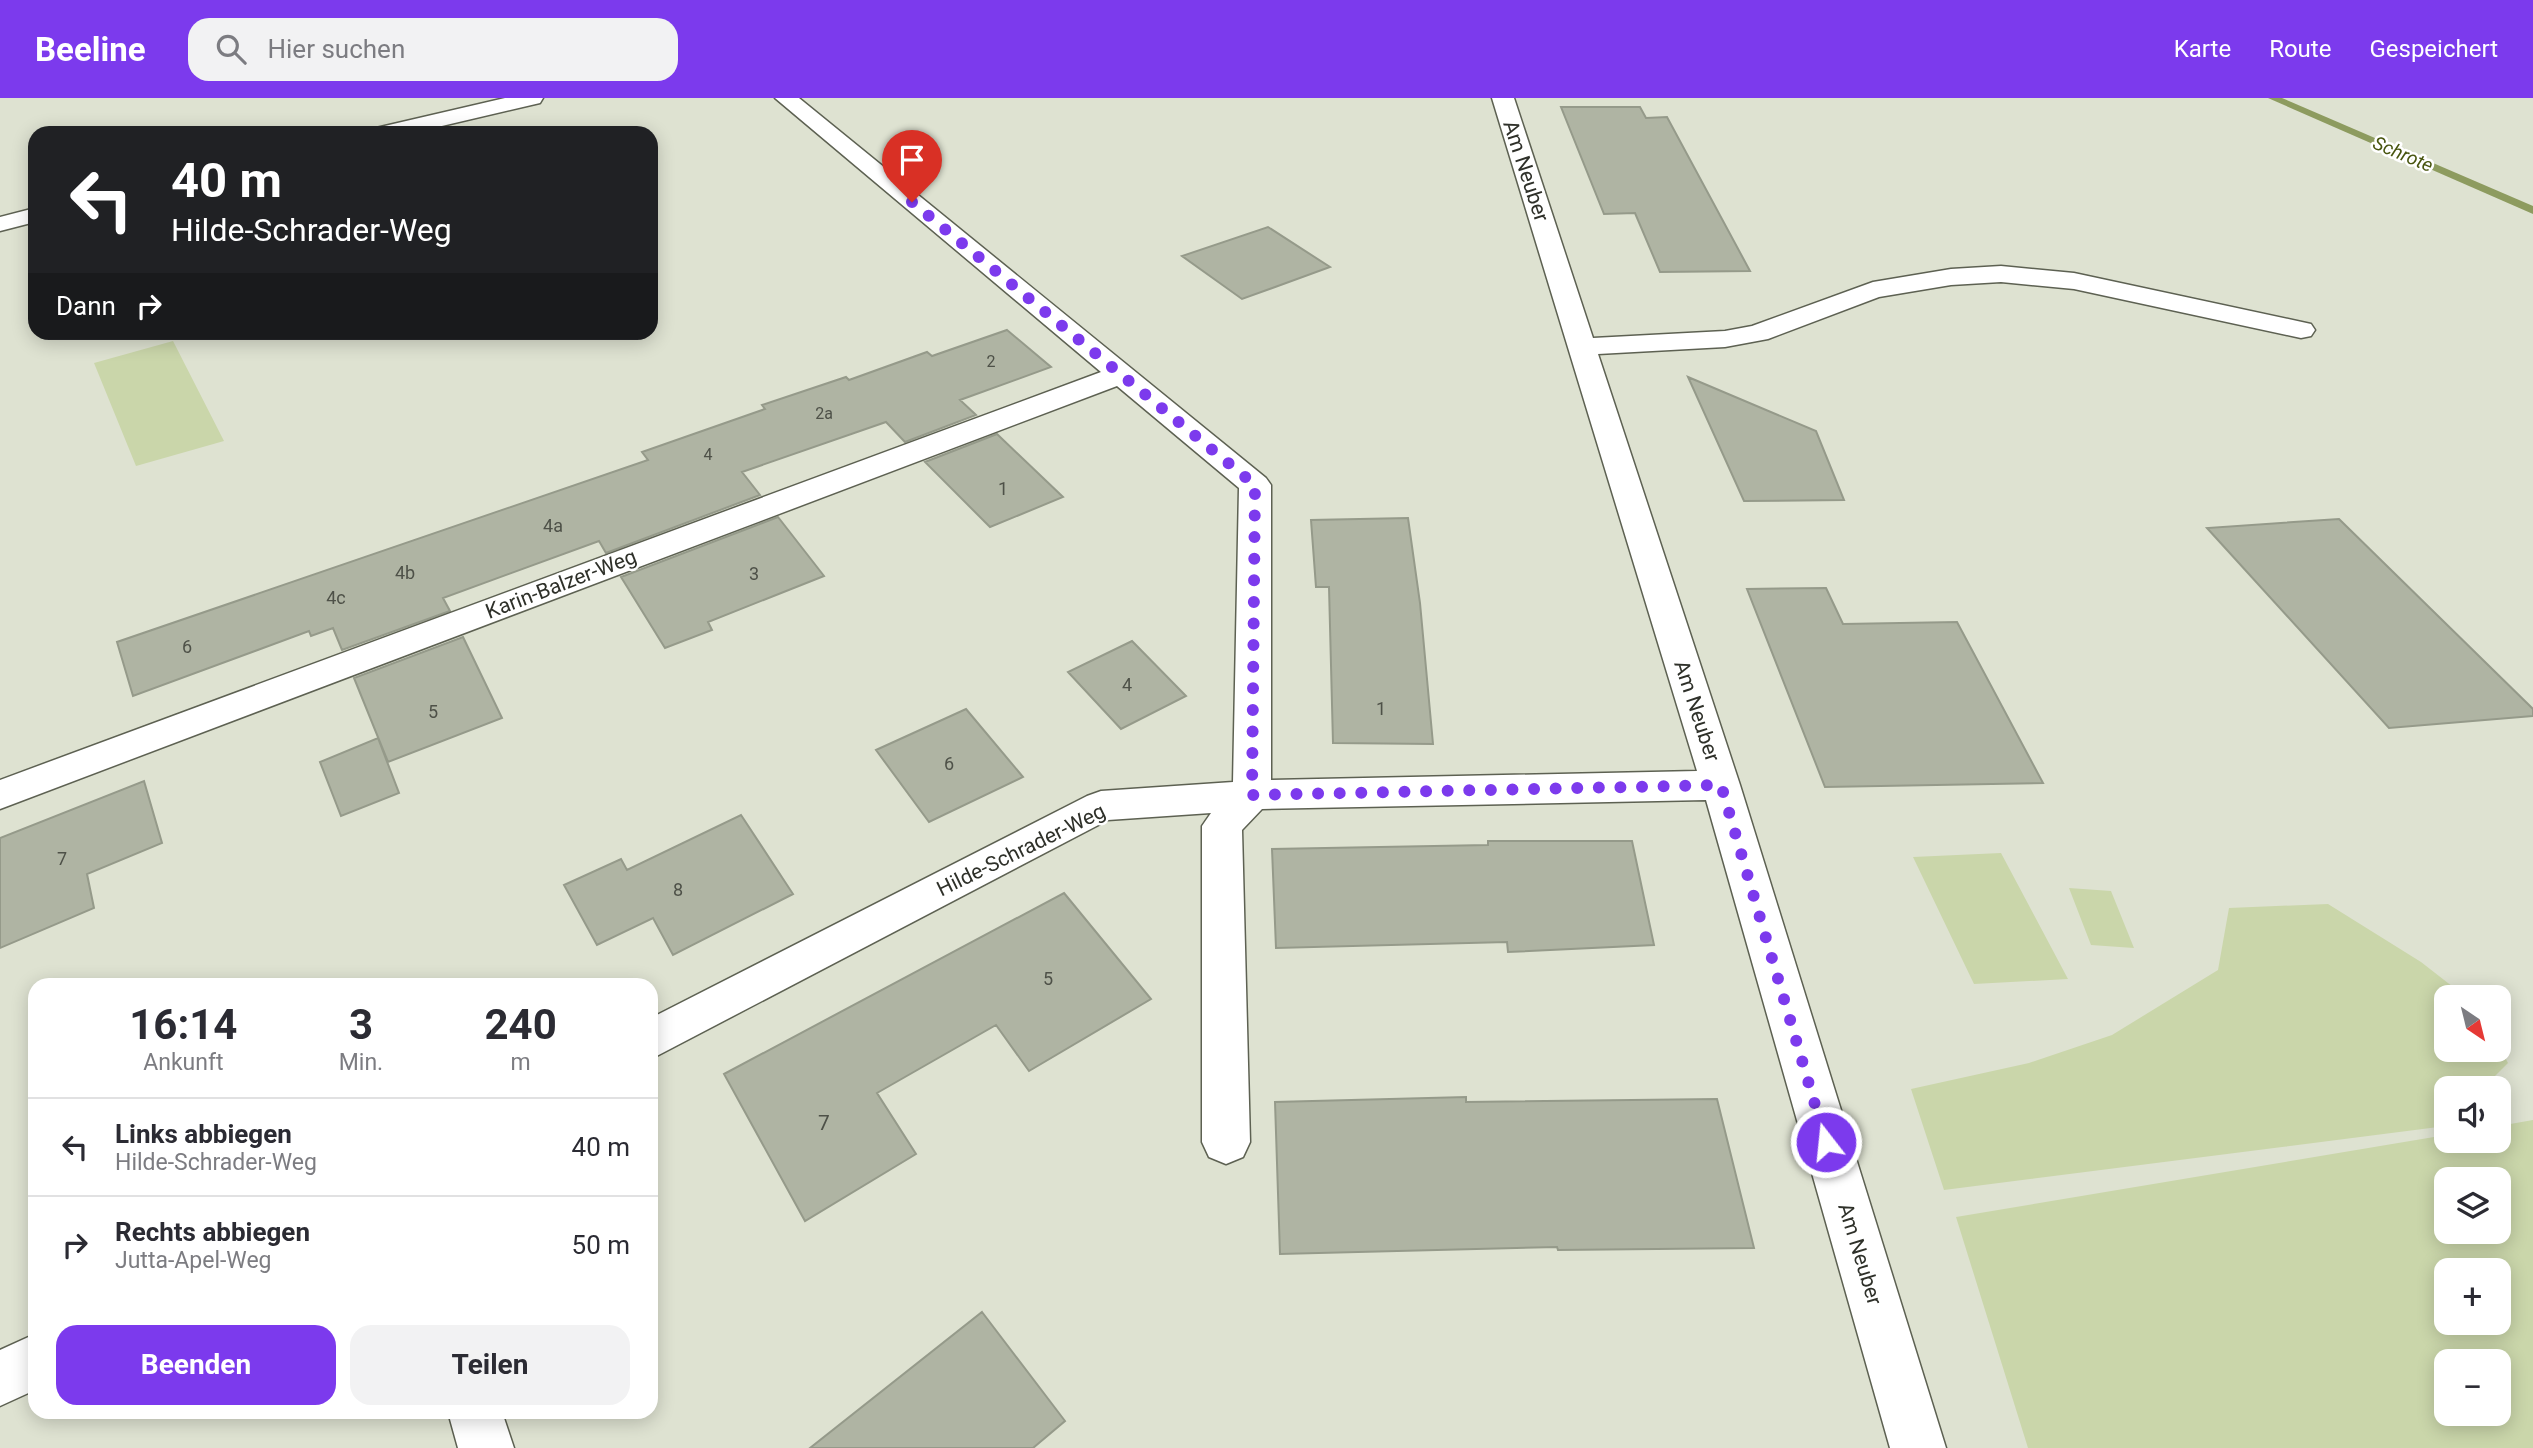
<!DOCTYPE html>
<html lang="de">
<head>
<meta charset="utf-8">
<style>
	:root { --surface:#fff; --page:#f2f2f3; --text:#2b2b33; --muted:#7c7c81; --line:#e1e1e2; --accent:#7c3aed }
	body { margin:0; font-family:Roboto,sans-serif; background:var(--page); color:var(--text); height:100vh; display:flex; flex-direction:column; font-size:26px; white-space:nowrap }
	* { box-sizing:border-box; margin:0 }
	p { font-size:23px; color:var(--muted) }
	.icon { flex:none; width:38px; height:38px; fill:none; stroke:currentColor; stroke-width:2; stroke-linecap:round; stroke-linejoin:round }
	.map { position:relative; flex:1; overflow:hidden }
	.side { position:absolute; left:28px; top:880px; width:630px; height:441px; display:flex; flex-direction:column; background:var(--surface); border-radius:21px; box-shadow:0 4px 18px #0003 }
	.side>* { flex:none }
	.hud { position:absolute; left:28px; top:28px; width:630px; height:214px; border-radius:21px; box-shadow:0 4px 18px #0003; background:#202124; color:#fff; overflow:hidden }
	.needle { width:46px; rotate:145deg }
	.fabs { position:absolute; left:2434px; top:887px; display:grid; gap:14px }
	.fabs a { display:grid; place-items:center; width:77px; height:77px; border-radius:14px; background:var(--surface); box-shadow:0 4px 18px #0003; font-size:35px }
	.pin { position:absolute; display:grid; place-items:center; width:60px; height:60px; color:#fff; margin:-72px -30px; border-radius:50% 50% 50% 0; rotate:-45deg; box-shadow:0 0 7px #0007 }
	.pin .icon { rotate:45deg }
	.me { position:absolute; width:77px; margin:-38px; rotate:344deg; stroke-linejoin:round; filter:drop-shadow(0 0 5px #0008) }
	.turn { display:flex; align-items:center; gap:24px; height:147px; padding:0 28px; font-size:32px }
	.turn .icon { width:91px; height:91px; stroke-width:2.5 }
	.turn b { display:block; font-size:49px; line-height:60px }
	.then { display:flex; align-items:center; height:66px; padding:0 28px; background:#0003; gap:14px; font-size:26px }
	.eta { display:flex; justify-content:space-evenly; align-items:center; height:119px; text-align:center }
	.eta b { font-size:42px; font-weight:700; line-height:49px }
	.button { display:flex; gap:14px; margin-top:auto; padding:14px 28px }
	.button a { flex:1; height:80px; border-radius:21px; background:var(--accent); color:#fff; font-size:28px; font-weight:700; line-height:80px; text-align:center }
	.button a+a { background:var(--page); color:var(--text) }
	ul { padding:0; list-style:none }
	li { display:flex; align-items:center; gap:21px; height:98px; padding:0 28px; border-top:2px solid var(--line) }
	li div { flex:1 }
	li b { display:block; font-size:26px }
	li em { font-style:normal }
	header { display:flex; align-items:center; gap:42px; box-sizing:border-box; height:98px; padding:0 35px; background:var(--accent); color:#fff }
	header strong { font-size:33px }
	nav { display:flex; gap:38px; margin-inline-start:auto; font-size:24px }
	.search { width:490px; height:63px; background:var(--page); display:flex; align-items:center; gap:18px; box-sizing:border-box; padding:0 24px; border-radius:21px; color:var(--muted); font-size:26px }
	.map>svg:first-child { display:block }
	.green { fill:#cad6aa; fill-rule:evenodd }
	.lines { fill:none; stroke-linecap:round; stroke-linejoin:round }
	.stream { fill:#8d9b5f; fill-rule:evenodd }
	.building { fill:#afb4a3; stroke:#959a8a; stroke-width:2 }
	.minor-casing { stroke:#5d6152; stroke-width:3 }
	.minor { fill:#fff; fill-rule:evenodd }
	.route { stroke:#7c3aed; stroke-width:12; stroke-dasharray:0 21.6 }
	.labels { text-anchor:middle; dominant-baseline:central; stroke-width:5; stroke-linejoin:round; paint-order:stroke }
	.far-number-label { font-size:16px; fill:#4e5148 }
	.number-label { font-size:18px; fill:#4e5148 }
	.far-water-label { font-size:19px; font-style:italic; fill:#48550f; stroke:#fff }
	.street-label { font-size:21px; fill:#2e3029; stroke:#fff }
	.near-number-label { font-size:21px; fill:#4e5148 }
</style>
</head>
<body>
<header>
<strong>Beeline</strong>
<div class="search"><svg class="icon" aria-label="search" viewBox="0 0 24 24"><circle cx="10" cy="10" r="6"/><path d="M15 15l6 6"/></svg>Hier suchen</div>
<nav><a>Karte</a><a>Route</a><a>Gespeichert</a></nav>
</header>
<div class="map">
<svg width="2533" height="1350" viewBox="0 0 2533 1350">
	<rect width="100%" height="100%" fill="#dee2d1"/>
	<path class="green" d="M173,243l51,100 -88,25 -42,-103z
		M2001,755l67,126 -94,5 -61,-127z
		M2069,790l42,3 23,57 -43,-3z
		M2328,806l93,58 45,35 -20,1v52h53v-4l9,17 -25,25h-37v38l-502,64 -33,-101 118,-26 83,-28 106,-65 11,-62z
		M2533,1022v328h-505l-72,-231 490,-82v6h53v-15zM2446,1082h53v52h-53zM2499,1172v53h-53v-53zM2446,1264h53v52h-53z"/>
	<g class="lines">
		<path class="stream" d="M2268,0h14l251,108v8z"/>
	</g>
	<path class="building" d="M1561,9h79l6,11 21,-1 83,154 -90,1 -25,-59 -31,1z
		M1268,129l62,40 -88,32 -60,-43z
		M1007,232l44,37 -91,33 16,15 -71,27 -19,-20 -144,50 18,23 -154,58 -7,-12 -156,57 7,13 -108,39 -9,-22 -22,8 -2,-5 -176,65 -16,-54 531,-182 -6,-8 123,-43 -3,-4 84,-28 3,3 78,-28 5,4z
		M1688,279l128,54 28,69 -100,1z
		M997,336l66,63 -73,30 -65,-65z
		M778,419l46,59 -116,46 4,8 -47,18 -44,-71z
		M1408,420l12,85 13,141 -100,-1 -4,-156h-13l-5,-67z
		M2339,421l194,190v7l-144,12 -182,-200z
		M1826,490l17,36 114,-2 86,161 -218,4 -78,-198z
		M463,539l39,81 -114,44 -34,-84z
		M1132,543l54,55 -65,33 -53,-57z
		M966,611l57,68 -94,45 -53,-72z
		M378,640l21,55 -58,23 -21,-54z
		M144,683l18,62 -75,31 7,34 -94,40v-110z
		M741,717l52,79 -120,61 -20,-37 -56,27 -33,-60 57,-26 6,11z
		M1488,743h144l22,104 -146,7 -1,-10 -231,6 -4,-99 216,-4z
		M1064,795l87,106 -122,72 -33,-46 -119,68 39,61 -111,67 -81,-147z
		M1466,999v5l251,-3 37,149 -196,2 -1,-3 -277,7 -5,-152z
		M982,1214l83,109 -32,27h-223z"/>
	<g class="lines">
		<g class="minor-casing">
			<path id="minor" d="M505,0h38l-3,5 -128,30h-39l3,-5z
				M775,0h24l467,380 5,7v295l426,-9 -205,-673h22l79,240 132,-7 27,-5 121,-44 78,-13 50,-3 73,7 237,51 4,6 -4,6 -10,2 -227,-49 -73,-7 -50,3 -72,12 -111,42 -43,8 -127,7 142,431 206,663h-56l-184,-648 -444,9 -20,21 8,312 -7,15 -17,7 -17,-7 -7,-15v-316l9,-13 -103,7 -457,239v-41l436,-222 14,-5 132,-9 6,-294 -122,-102 -1117,423v-29l1101,-408z
				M35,110v14l-35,9v-14z
				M35,1236v56l-35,16v-56z
				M448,1314h54l12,36h-56z"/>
		</g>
		<use href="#minor" class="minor"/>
	</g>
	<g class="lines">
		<path class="route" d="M912,104l343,283 -3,310 469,-10 105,357"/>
	</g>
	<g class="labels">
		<g class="far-number-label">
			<text x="991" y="263">2</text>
			<text x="824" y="315">2a</text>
			<text x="708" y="356">4</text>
		</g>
		<g class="number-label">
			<text x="1003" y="390">1</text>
			<text x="553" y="427">4a</text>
			<text x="405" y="474">4b</text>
			<text x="754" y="475">3</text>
			<text x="336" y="499">4c</text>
			<text x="187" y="548">6</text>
			<text x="1127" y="586">4</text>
			<text x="1381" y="610">1</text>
			<text x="433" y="613">5</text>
			<text x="949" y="665">6</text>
			<text x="62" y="760">7</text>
			<text x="678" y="791">8</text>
			<text x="1048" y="880">5</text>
		</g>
		<g class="far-water-label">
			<text transform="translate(2403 56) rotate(23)">Schrote</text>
		</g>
		<g class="street-label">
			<text transform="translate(1526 73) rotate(72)">Am Neuber</text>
			<text transform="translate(561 486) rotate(-21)">Karin-Balzer-Weg</text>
			<text transform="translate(1697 613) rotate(72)">Am Neuber</text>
			<text transform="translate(1021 752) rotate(-26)">Hilde-Schrader-Weg</text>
			<text transform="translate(1860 1156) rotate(73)">Am Neuber</text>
		</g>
		<g class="near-number-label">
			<text x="824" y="1025">7</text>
		</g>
	</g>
</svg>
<div class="fabs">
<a><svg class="needle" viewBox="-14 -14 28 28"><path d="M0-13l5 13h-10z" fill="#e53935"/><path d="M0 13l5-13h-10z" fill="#7c7c81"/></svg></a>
<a><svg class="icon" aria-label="sound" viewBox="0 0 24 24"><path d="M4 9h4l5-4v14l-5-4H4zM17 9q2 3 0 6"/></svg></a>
<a><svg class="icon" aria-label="layers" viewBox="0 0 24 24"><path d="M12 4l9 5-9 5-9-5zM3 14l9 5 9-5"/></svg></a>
<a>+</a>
<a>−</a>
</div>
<div class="pin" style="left:912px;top:104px;background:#d93025"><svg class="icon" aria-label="arrive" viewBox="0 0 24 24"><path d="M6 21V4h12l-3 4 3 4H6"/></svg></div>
<svg class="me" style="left:1826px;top:1044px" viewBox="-20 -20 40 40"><circle r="17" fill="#7c3aed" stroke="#fff" stroke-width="3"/><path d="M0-11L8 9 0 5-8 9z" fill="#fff"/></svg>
<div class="hud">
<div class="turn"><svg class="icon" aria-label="left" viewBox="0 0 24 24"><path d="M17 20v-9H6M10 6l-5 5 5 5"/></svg><div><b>40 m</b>Hilde-Schrader-Weg</div></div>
<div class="then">Dann<svg class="icon" aria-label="right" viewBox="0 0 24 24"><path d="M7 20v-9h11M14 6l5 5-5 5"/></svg></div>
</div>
<section class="side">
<div class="eta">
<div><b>16:14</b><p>Ankunft</p></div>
<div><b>3</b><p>Min.</p></div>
<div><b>240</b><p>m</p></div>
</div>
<ul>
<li><svg class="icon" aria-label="left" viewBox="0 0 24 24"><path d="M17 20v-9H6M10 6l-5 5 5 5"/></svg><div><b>Links abbiegen</b><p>Hilde-Schrader-Weg</p></div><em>40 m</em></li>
<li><svg class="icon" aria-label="right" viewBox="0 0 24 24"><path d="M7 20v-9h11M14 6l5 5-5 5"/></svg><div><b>Rechts abbiegen</b><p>Jutta-Apel-Weg</p></div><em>50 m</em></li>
</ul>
<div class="button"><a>Beenden</a><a>Teilen</a></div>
</section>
</div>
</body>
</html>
